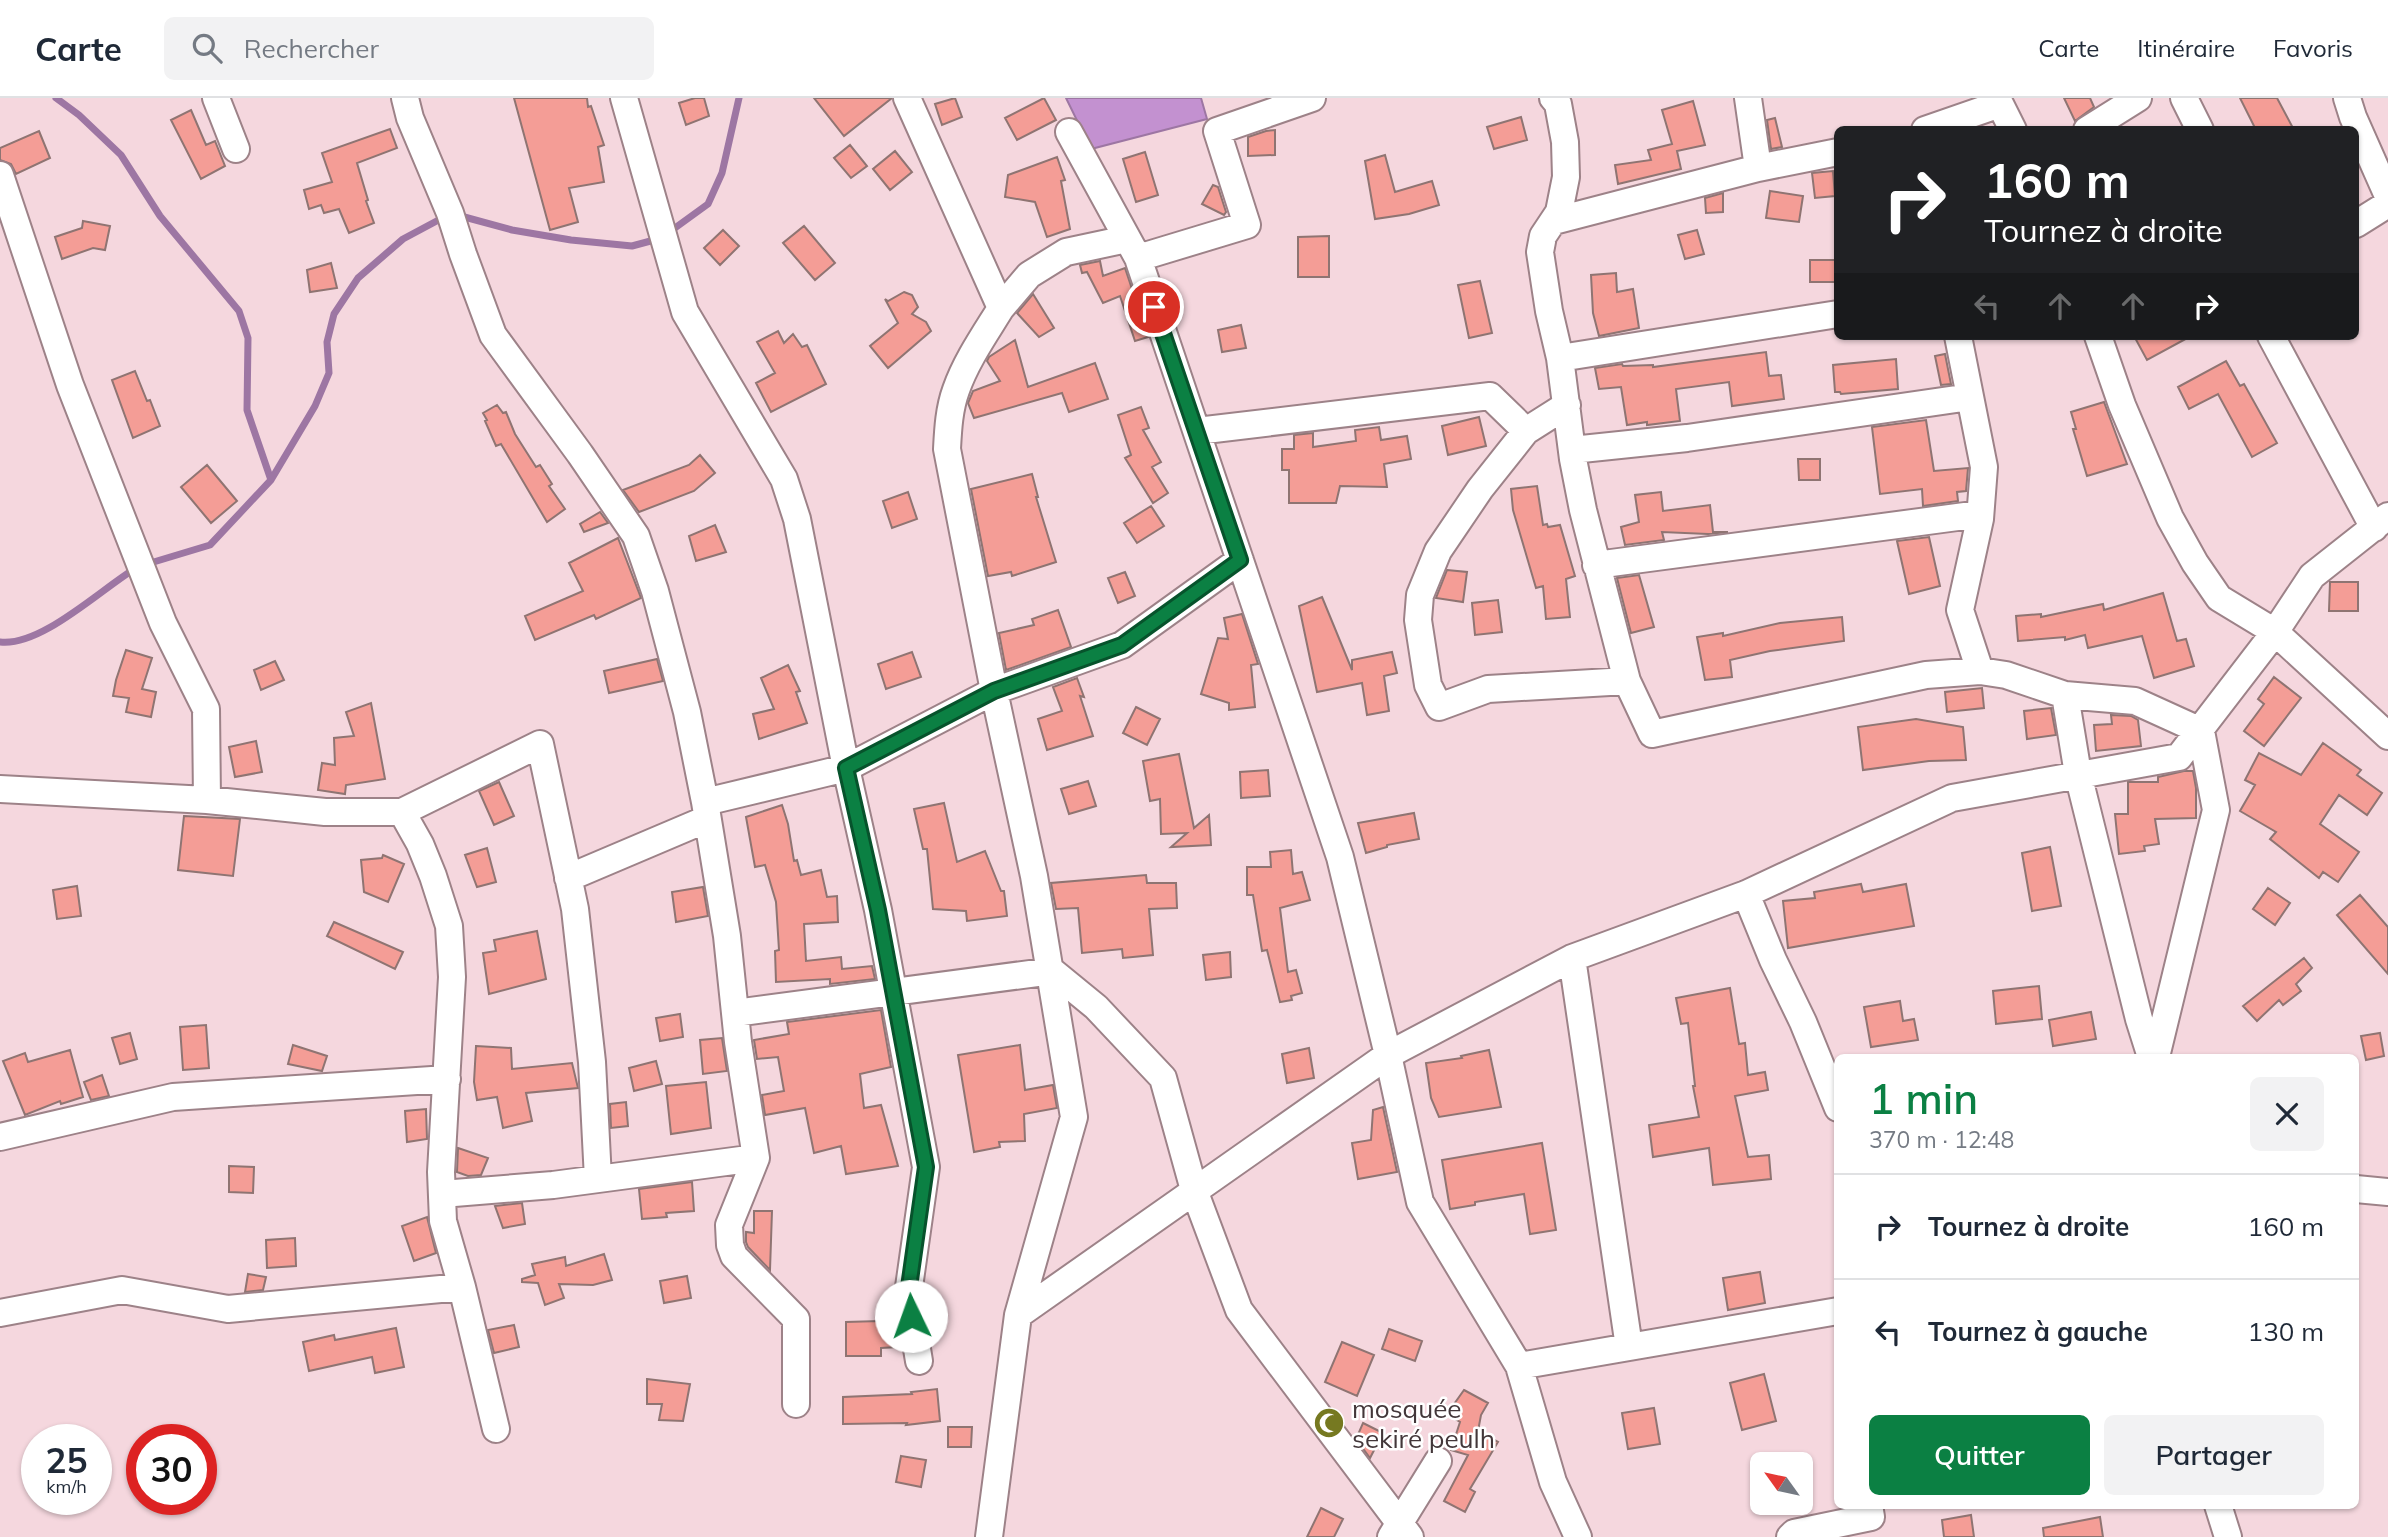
<!DOCTYPE html>
<html lang="fr">
<head>
<meta charset="utf-8">
<style>
	:root { --surface:#fff; --page:#f2f2f3; --text:#1f2937; --muted:#747a83; --line:#e0e1e3; --accent:#0b8043 }
	body { margin:0; font-family:Mulish,sans-serif; background:var(--page); color:var(--text); height:100vh; display:flex; flex-direction:column; font-size:26px; white-space:nowrap }
	* { box-sizing:border-box; margin:0 }
	p { font-size:23px; color:var(--muted) }
	.icon { flex:none; width:38px; height:38px; fill:none; stroke:currentColor; stroke-width:2; stroke-linecap:round; stroke-linejoin:round }
	.map { position:relative; flex:1; overflow:hidden }
	.sheet { position:absolute; left:1834px; top:956px; width:525px; height:455px; display:flex; flex-direction:column; background:var(--surface); border-radius:10px; box-shadow:0 2px 5px #0004 }
	.sheet>* { flex:none }
	.banner { position:absolute; left:1834px; top:28px; width:525px; height:214px; border-radius:10px; box-shadow:0 2px 5px #0004; background:#202124; color:#fff; overflow:hidden }
	.needle { width:46px; rotate:303deg }
	.tools { position:absolute; left:1750px; top:1354px; display:grid; gap:14px }
	.tools a { display:grid; place-items:center; width:63px; height:63px; border-radius:10px; background:var(--surface); box-shadow:0 2px 5px #0004; font-size:35px }
	.speed { position:absolute; left:21px; top:1326px; display:flex; gap:14px; font-size:35px; font-weight:700; text-align:center }
	.speed>* { display:grid; place-content:center; width:91px; height:91px; border-radius:50%; background:var(--surface); box-shadow:0 2px 5px #0004; line-height:1 }
	.speed small { font-size:18px; font-weight:400 }
	.speed .limit { border:10px solid #d22; background:#fff; color:#111 }
	.pin { position:absolute; display:grid; place-items:center; width:60px; height:60px; color:#fff; margin:-30px; border:4px solid #fff; border-radius:50%; box-shadow:0 2px 7px #0007 }
	.me { position:absolute; width:77px; margin:-38px; rotate:357deg; stroke-linejoin:round; filter:drop-shadow(0 0 5px #0008) }
	.turn { display:flex; align-items:center; gap:24px; height:147px; padding:0 35px; font-size:32px }
	.turn .icon { width:91px; height:91px; stroke-width:2.5 }
	.turn b { display:block; font-size:49px; line-height:60px }
	.lanes { display:flex; align-items:center; height:66px; padding:0 35px; background:#0003; justify-content:center; gap:35px; direction:ltr }
	.lanes .off { opacity:.35 }
	.round { display:grid; place-items:center; flex:none; width:74px; height:74px; border-radius:10px; background:var(--page) }
	.headline { display:flex; align-items:center; justify-content:space-between; height:119px; padding:0 35px }
	h1 { font-size:42px; font-weight:600; line-height:52px; color:var(--accent) }
	.button { display:flex; gap:14px; margin-top:auto; padding:14px 35px }
	.button a { flex:1; height:80px; border-radius:10px; background:var(--accent); color:#fff; font-size:28px; font-weight:600; line-height:80px; text-align:center }
	.button a+a { background:var(--page); color:var(--text) }
	ul { padding:0; list-style:none }
	li { display:flex; align-items:center; gap:21px; height:105px; padding:0 35px; border-top:2px solid var(--line) }
	li div { flex:1 }
	li b { display:block; font-size:26px }
	li em { font-style:normal }
	header { display:flex; align-items:center; gap:42px; box-sizing:border-box; height:98px; padding:0 35px; background:var(--surface); border-bottom:2px solid var(--line) }
	header strong { font-size:33px }
	nav { display:flex; gap:38px; margin-inline-start:auto; font-size:24px }
	.search { width:490px; height:63px; background:var(--page); display:flex; align-items:center; gap:18px; box-sizing:border-box; padding:0 24px; border-radius:10px; color:var(--muted); font-size:26px }
	.map>svg:first-child { display:block }
	.water { fill:#c391d0; stroke:#9d76a3; stroke-width:2 }
	.lines { fill:none; stroke-linecap:round; stroke-linejoin:round }
	.stream { stroke:#9d76a3; stroke-width:7 }
	.building { fill:#f49d96; stroke:#8f7472; stroke-width:2 }
	.minor-casing { stroke:#9d8288; stroke-width:30 }
	.minor { stroke:#fff; stroke-width:26 }
	.route-casing { stroke:#07532c; stroke-width:18 }
	.route { stroke:#0b8043; stroke-width:12 }
	.labels { text-anchor:middle; dominant-baseline:central; stroke-width:5; stroke-linejoin:round; paint-order:stroke }
	.poi-label { font-size:26px; fill:#43373a; stroke:#fff; text-anchor:start }
</style>
</head>
<body>
<header>
<strong>Carte</strong>
<div class="search"><svg class="icon" aria-label="search" viewBox="0 0 24 24"><circle cx="10" cy="10" r="6"/><path d="M15 15l6 6"/></svg>Rechercher</div>
<nav><a>Carte</a><a>Itinéraire</a><a>Favoris</a></nav>
</header>
<div class="map">
<svg width="2388" height="1439" viewBox="0 0 2388 1439">
	<rect width="100%" height="100%" fill="#f5d7de"/>
	<path class="water" d="M1066,0h135l6,21 -116,30z"/>
	<g class="lines">
		<path class="stream" d="M56,0l23,17 42,40 39,61 79,95 9,27 -1,72 24,70 -61,65 -63,19
			M457,117l55,15 59,10 61,6 26,-7
			M668,135l40,-29 14,-31 17,-75
			M271,382l44,-74 14,-33 -2,-31 7,-28 24,-36 45,-39 43,-23
			M0,544c41,5 101,-53 136,-74"/>
	</g>
	<path class="building" d="M514,0h73l1,9 3,-1 13,39 -6,2 6,35 -35,6 9,34 -28,8z
		M695,0h9l5,18 -23,9 -7,-22z
		M814,0h78l-48,38z
		M955,0l7,19 -20,8 -7,-21z
		M1044,0l12,22 -39,20 -12,-22z
		M2064,0h26l4,9 -19,14z
		M2240,0h37l17,32h-38z
		M1693,3l12,44 -28,6 4,18 -63,15 -3,-19 36,-5 -3,-10 24,-6 -10,-34z
		M191,12l15,35 9,-4 10,25 -24,13 -30,-59z
		M1521,19l6,23 -33,9 -7,-22z
		M1775,20l7,29 -11,2 -4,-29z
		M390,31l7,19 -40,15 11,37 -2,1 8,22 -25,10 -10,-24 -15,4 -3,-8 -12,4 -5,-19 28,-8 -10,-29z
		M1275,32v25l-27,1v-19l18,-6z
		M39,33l11,27 -34,16 -5,-10 -11,-4v-12z
		M850,47l17,21 -16,12 -17,-20z
		M895,53l17,21 -22,18 -17,-21z
		M1145,54l13,43 -22,7 -13,-43z
		M1385,57l10,37 37,-11 7,24 -30,9 -34,5 -10,-58z
		M1057,59l8,23 -4,1 9,48 -23,8 -12,-35 -30,-5 3,-22z
		M1833,73l2,25 -20,2 -3,-25z
		M1213,87l5,2 8,25 -2,3 -22,-11z
		M1770,93l33,5 -4,26 -33,-4z
		M1723,95v19l-17,1 -1,-15z
		M83,123l27,5 -5,24 -12,-2 -31,11 -7,-22 27,-9z
		M804,128l31,37 -20,17 -32,-37z
		M723,132l16,16 -19,19 -16,-17z
		M1697,132l7,24 -19,5 -7,-24z
		M1329,138v41h-31v-40z
		M1810,162h25v22h-25z
		M1100,163l3,15 22,-8 23,69 -13,4 -15,-45 -17,7 -16,-31 -5,1 -2,-8z
		M331,165l6,25 -27,4 -3,-22z
		M1616,175l1,19 16,-3 6,39 -40,8 -6,-23 -2,-38z
		M1480,183l12,52 -23,5 -11,-53z
		M904,194l8,3 6,12 -6,7 14,8 5,9 -43,37 -18,-22 28,-23 -13,-24 3,2z
		M1033,196l21,34 -15,9 -22,-24z
		M1241,227l5,23 -24,4 -4,-22z
		M778,233l6,12 9,-9 9,13 5,-2 19,39 -55,28 -15,-29 19,-10 -18,-31z
		M2134,238h57l-44,24z
		M1015,242l13,47 67,-24 13,36 -39,13 -7,-19 -88,25 -6,-15 5,-12 27,-10 -13,-20 2,-4z
		M1766,254l3,24 12,-1 3,24 -52,7 -3,-24 -53,7 4,32 -33,4v-3l-20,3 -6,-38 -22,2 -4,-21 27,-4 1,2 30,-1v2z
		M1945,256l6,30 -10,1 -6,-29z
		M1896,261l2,30 -57,5 -1,-2h-5l-2,-27z
		M2226,263l14,25 4,-2 33,59 -25,14 -34,-63 -29,15 -11,-22z
		M135,273l12,30 3,-1 10,26 -27,12 -21,-58z
		M2104,304l23,62 -40,12 -14,-47h3l-5,-17z
		M497,307l6,8 3,-1 9,22 21,33 4,-2 12,19 -3,2 16,23 -18,13 -46,-78 -5,2 -11,-25 2,-1 -4,-7z
		M1141,309l8,21 -6,2 18,32 -9,5 16,26 -15,10 -28,-45 6,-3 -13,-40z
		M1479,319l7,29 -38,9 -6,-29z
		M1926,322l8,51 34,-3 -2,23 -9,1 1,9 -35,5 -1,-17 -42,5 -8,-67z
		M1379,329l2,13 26,-4 4,23 -27,5 3,23 -47,-1 -4,17h-47v-33h-7v-21h12v-14l19,-2v14l43,-6 -1,-11z
		M700,357l15,18 -21,18 -55,21 -16,-22 66,-25z
		M1798,361h22v21h-21z
		M207,367l30,36 -26,22 -30,-36z
		M1032,376l6,23h-2l20,65 -44,14 -1,-4 -23,4 -17,-87z
		M1537,388l6,39 4,-1 1,3 12,-2 15,51 -9,3 4,38 -24,2 -3,-33 -7,2 -23,-78 -2,-21z
		M908,394l9,27 -25,9 -9,-27z
		M1661,394l2,19 47,-6 3,27h15l-20,2 -46,-2 2,8 -39,5 -4,-18 18,-5 -4,-27z
		M1151,408l13,20 -27,17 -13,-20z
		M600,414l8,11 -24,9 -4,-8z
		M715,427l11,27 -30,9 -7,-25z
		M1929,439l11,49 -31,8 -12,-53z
		M618,440l23,60 -45,21 -2,-4 -59,25 -10,-24 58,-25 -14,-28z
		M1447,472l20,2 -4,30 -27,-4z
		M1125,474l10,24 -17,7 -10,-25z
		M1639,477l15,52 -23,6 -14,-55z
		M2330,484h28v29h-29z
		M2163,495l14,48 9,-2 8,27 -40,12 -12,-42 -54,12 -3,-13 -20,5v-3l-47,4 -2,-25 25,-2v3l62,-13 1,6z
		M1322,499l30,73v-10l40,-8 5,21 -13,3 5,35 -22,4 -5,-32 -45,9 -18,-86z
		M1498,502l4,32 -27,3 -3,-32z
		M1058,512l13,37 -65,23 -7,-37 35,-8 -2,-6z
		M1242,516l16,50 -7,1 4,42 -26,3v-7l-28,-9 17,-56 10,1 -4,-21z
		M1842,519l2,24 -74,10 -40,9 2,17 -27,3 -8,-43 26,-4v3l57,-13z
		M126,552l26,8 -10,31 14,3 -5,25 -25,-5 3,-14 -16,-2 3,-16z
		M912,554l9,25 -35,12 -8,-25z
		M657,561l6,22 -54,12 -5,-22z
		M275,563l9,19 -23,10 -7,-20z
		M788,567l12,26 -4,1 11,31 -48,16 -6,-25 21,-5 -13,-31z
		M2274,579l27,21 -37,48 -20,-15 20,-27 -6,-5z
		M1077,580l7,19 -4,-1 13,40 -46,14 -9,-31 24,-8 -9,-24z
		M1982,590l2,20 -37,4 -2,-20z
		M371,605l14,76 -39,6 -1,9 -27,-4 4,-27 13,2 -1,-27 20,-2 -8,-24z
		M1136,609l24,12 -13,26 -24,-12z
		M2051,610l5,27 -29,4 -3,-28z
		M2111,617l20,1 7,4 3,26 -45,5 -2,-26 18,-1z
		M1916,621l47,8 3,33 -37,1 -66,9 -5,-43z
		M256,643l6,31 -27,5 -6,-30z
		M2323,645l38,27 -4,5 25,18 -15,22 -28,-20 -19,29 39,28 -21,30 -15,-10 -4,6 -49,-39 6,-7 -36,-21 15,-26 -10,-5 14,-27 42,22z
		M1179,656l15,74 15,-13 2,30 -40,2 16,-14 -26,1 -1,-35 -10,2 -7,-40z
		M1268,672l2,26 -29,2 -1,-26z
		M2184,673h9l3,17v30l-41,1 4,25 -15,2 1,5 -26,3 -4,-40h13v-32h30v-5z
		M1088,683l8,25 -27,8 -8,-25z
		M499,684l15,34 -20,9 -15,-34z
		M944,705l13,59 28,-11 16,40h3l3,25 -40,5 -1,-10 -33,-2 -6,-60h-4l-9,-40z
		M782,707l6,19 6,37 3,-1 4,15 20,-5 6,27 10,-1 1,26 -34,2 2,37 35,-4 1,12 30,-3 3,13 -45,5v-5l-54,3 -1,-31 4,-1 -3,-48 -11,-37 -10,2 -9,-50z
		M1414,715l5,26 -32,6v2l-21,6 -8,-30z
		M184,718l56,3 -7,57 -55,-6z
		M2050,749l11,59 -29,5 -10,-58z
		M487,750l9,34 -19,5 -12,-32z
		M1291,752l2,24 9,-2 8,28 -30,8 8,64 8,-2 6,23 -11,3 1,4 -12,2 -13,-52 -5,1 -9,-56h-6v-28h24l-1,-15z
		M383,757l21,9 -16,38 -24,-10 -3,-32 21,-2z
		M1146,777l1,8h29l1,25 -28,1 4,46 -30,3 -1,-9 -40,4 -4,-45 -22,1 -5,-26z
		M1861,786l2,8 43,-8 8,42 -126,22 -5,-47 32,-3 -1,-6z
		M77,788l4,30 -24,3 -4,-29z
		M703,789l5,29 -32,6 -4,-30z
		M2268,790l22,15 -15,22 -22,-16z
		M2360,797l28,32v47l-51,-59z
		M334,824l69,30 -8,17 -68,-33z
		M537,833l9,48 -57,15 -6,-41 13,-2 -2,-11z
		M1230,854l1,25 -25,3 -3,-25z
		M2304,860l8,10 -16,16 5,7 -18,14 -4,-5 -22,21 -14,-15z
		M2039,888l3,33 -46,5 -3,-33z
		M1730,890l9,56 6,-1 3,32 17,-3 3,18 -33,6 13,61 21,-2 2,24 -58,6 -4,-37 -56,9 -4,-32 50,-8 -6,-31h2l-7,-63 -7,1 -5,-26z
		M1900,903l3,20 11,-2 4,21 -47,7 -7,-40z
		M881,912l10,57 -31,7 4,34 17,-3 17,61 -52,8 -5,-28 -27,7 -9,-45 -40,7 -3,-20 22,-4 -6,-34 -21,2 -3,-19 35,-6 -2,-12z
		M2091,914l5,27 -43,7 -4,-26z
		M680,916l3,23 -23,4 -4,-23z
		M206,927l3,43 -26,2 -3,-43z
		M130,935l7,26 -17,5 -8,-26z
		M2380,935l4,23 -18,4 -5,-24z
		M722,940l5,33 -24,3 -3,-34z
		M293,947l34,11 -5,15 -34,-7z
		M1020,947l5,45 28,-5 4,23 -33,6 1,27 -26,1 1,5 -26,5 -16,-97z
		M476,948l35,2 1,21 60,-6 6,25 -52,5 6,28 -29,7 -6,-31 -20,3 -3,-18z
		M1309,950l5,30 -27,5 -5,-29z
		M70,952l13,47 -22,7 -1,-3 -35,14 -22,-54 22,-8 3,9z
		M1489,952l12,57 -62,10 -8,-19 -5,-35 36,-5 -1,-2z
		M656,963l6,23 -28,7 -5,-23z
		M102,977l7,21 -18,4 -7,-18z
		M706,984l5,46 -40,6 -5,-48z
		M626,1004l2,24 -17,2 -1,-24z
		M1383,1009l14,65 -39,7 -6,-36 19,-3 2,-30z
		M426,1011l1,30 -20,3 -2,-31z
		M1542,1045l14,87 -26,4 -6,-40 -49,8v3l-25,4 -8,-49z
		M458,1050l30,10 -7,17 -13,1 -11,-4z
		M229,1068l25,1 -1,26 -24,-1z
		M692,1084l2,29 -28,2 1,4 -25,2 -3,-30z
		M522,1105l3,21 -22,4 -8,-22z
		M754,1113h18l-2,59 -22,-23 -2,-5v-10l8,1z
		M427,1119l9,36 -22,8 -12,-35z
		M295,1140l1,28 -29,2 -1,-28z
		M604,1156l8,26 -19,5 -34,-1 5,14 -19,7 -7,-22 -16,-1v-3l13,-4 -3,-11 33,-7 1,9z
		M1760,1174l5,31 -37,7 -5,-32z
		M248,1176l18,3 -3,13 -18,2z
		M687,1178l4,22 -27,5 -4,-22z
		M880,1223l1,5 16,-2 1,23 -17,1v8h-35v-34z
		M514,1227l5,22 -25,6 -6,-23z
		M396,1230l8,39 -29,6 -3,-16 -63,14 -6,-29 31,-7 1,5z
		M1389,1231l33,12 -7,20 -33,-12z
		M1342,1244l32,13 -17,41 -32,-14z
		M1764,1276l12,47 -34,9 -12,-47z
		M647,1281l43,5 -7,37 -24,-1 3,-16h-15z
		M937,1291l3,32 -34,4 1,-2 -64,1v-27l69,-3 -1,-2z
		M1464,1292l24,13 -7,12 -3,16 20,11 -28,47 5,3 -10,20 -21,-11 24,-46 -17,-5 9,-28 -13,-8z
		M1654,1310l6,36 -32,5 -6,-36z
		M1363,1325l20,10 -13,25 -14,-19z
		M948,1329h24l-1,20h-23z
		M901,1358l25,4 -5,27 -25,-5z
		M1321,1410l22,11 -9,18h-27z
		M1971,1417l3,22h-30l-2,-17z
		M2100,1419l3,20h-59l-1,-9z"/>
	<g class="lines">
		<g class="minor-casing">
			<path id="minor" d="M216,0l20,51
				M405,0l5,20 40,95 13,41 30,81 87,119 56,82 19,55 32,121 18,90 22,134 11,106 18,116 -27,67 1,20 4,11 62,63v85
				M624,0l61,214 99,167 13,40 49,249 32,142 48,257 -18,127 11,67
				M907,0l94,210c-16,26 -35,53 -45,82 -7,19 -8,40 -9,59l47,242 40,185 40,241 -56,198 -29,222
				M1553,0l5,6 7,38 1,35 -7,35 -16,24 -3,16 9,59 11,47 13,101 10,51 44,171 25,53 274,-59 54,-4 -20,-61 20,-91 4,-52 -26,-131
				M2184,0l16,32
				M2347,0l6,19 35,79
				M1925,32l75,-26 13,26
				M2087,32l51,-32
				M1069,34l69,126 202,599 48,198 32,147 99,164 34,116 25,55
				M1758,70l80,-16
				M0,77l70,210 93,238 43,86 1,91
				M1554,123l204,-53 -10,-70
				M2356,126l32,-20
				M1138,160l109,-33 -30,-94 95,-33
				M1001,210l28,-33 37,-23 61,-13
				M2098,238l24,69 48,113 25,45 24,35 56,34 113,104
				M2271,238l103,192
				M1560,260l278,-44
				M1567,307l-41,26 -46,58 -42,62 -18,44 -2,25 10,65 11,22 49,-18 139,-8
				M1197,333l293,-35 36,35
				M1572,352l115,-12 283,-41
				M1596,467l384,-51
				M1980,573l26,4 59,20 70,6 66,30 15,79 -60,247
				M2065,597l13,79 61,245 12,38
				M0,691l207,11 118,12h77l138,-68 35,165 17,153 6,117
				M705,704l141,-34 148,-77 128,-46 118,-85
				M402,714l18,32 13,32 16,50 3,51 -11,195 2,49 19,66 34,142
				M568,780l139,-59
				M1746,796l27,66 30,62 35,86
				M1572,860l57,389
				M735,915l317,-42 44,36 67,71 31,112 45,120 171,227
				M0,1039l173,-40 274,-18
				M2356,1091l32,3
				M442,1096l111,-9 203,-27
				M0,1215l122,-23 106,19 234,-22
				M1018,1217l370,-260 184,-97 174,-64 206,-96 227,-41 96,-125 37,-56 76,-60
				M1519,1268l319,-55
				M2218,1407l10,32
				M1391,1439l47,-76
				M1790,1439l4,-4 77,-16 -2,-12"/>
		</g>
		<use href="#minor" class="minor"/>
	</g>
	<g class="lines">
		<g class="route-casing">
			<path id="route" d="M911,1218l-3,-22 18,-127 -48,-257 -32,-142 148,-77 128,-46 118,-85 -86,-253"/>
		</g>
		<use href="#route" class="route"/>
	</g>
	<defs>
		<g id="mosque-disc" transform="scale(1.575)"><circle r="9.5" fill="#767921" stroke="#fff"/><path d="M3.5-4.9A6 6 0 1 0 3.5 4.9A5 5 0 1 1 3.5-4.9Z" fill="#fff"/></g>
	</defs>
	<g fill-rule="evenodd">
		<use href="#mosque-disc" x="1329" y="1325"/>
	</g>
	<g class="labels">
		<g class="poi-label">
			<text x="1352" y="1310">mosquée<tspan x="1352" dy="30">sekiré peulh</tspan></text>
		</g>
	</g>
</svg>
<div class="tools">
<a><svg class="needle" viewBox="-14 -14 28 28"><path d="M0-13l5 13h-10z" fill="#e53935"/><path d="M0 13l5-13h-10z" fill="#747a83"/></svg></a>
</div>
<div class="speed"><div>25<small>km/h</small></div><div class="limit">30</div></div>
<div class="pin" style="left:1154px;top:209px;background:#d93025"><svg class="icon" aria-label="arrive" viewBox="0 0 24 24"><path d="M6 21V4h12l-3 4 3 4H6"/></svg></div>
<svg class="me" style="left:911px;top:1218px" viewBox="-20 -20 40 40"><circle r="19" fill="#fff"/><path d="M0-13L10 11 0 6-10 11z" fill="#0b8043"/></svg>
<div class="banner">
<div class="turn"><svg class="icon" aria-label="right" viewBox="0 0 24 24"><path d="M7 20v-9h11M14 6l5 5-5 5"/></svg><div><b>160 m</b>Tournez à droite</div></div>
<div class="lanes"><svg class="icon off" aria-label="left" viewBox="0 0 24 24"><path d="M17 20v-9H6M10 6l-5 5 5 5"/></svg><svg class="icon off" aria-label="ahead" viewBox="0 0 24 24"><path d="M12 20V5M6 11l6-6 6 6"/></svg><svg class="icon off" aria-label="ahead" viewBox="0 0 24 24"><path d="M12 20V5M6 11l6-6 6 6"/></svg><svg class="icon" aria-label="right" viewBox="0 0 24 24"><path d="M7 20v-9h11M14 6l5 5-5 5"/></svg></div>
</div>
<section class="sheet">
<div class="headline"><div><h1>1 min</h1><p>370 m · 12:48</p></div><a class="round"><svg class="icon" aria-label="close" viewBox="0 0 24 24"><path d="M6 6l12 12M18 6L6 18"/></svg></a></div>
<ul>
<li><svg class="icon" aria-label="right" viewBox="0 0 24 24"><path d="M7 20v-9h11M14 6l5 5-5 5"/></svg><div><b>Tournez à droite</b></div><em>160 m</em></li>
<li><svg class="icon" aria-label="left" viewBox="0 0 24 24"><path d="M17 20v-9H6M10 6l-5 5 5 5"/></svg><div><b>Tournez à gauche</b></div><em>130 m</em></li>
</ul>
<div class="button"><a>Quitter</a><a>Partager</a></div>
</section>
</div>
</body>
</html>
